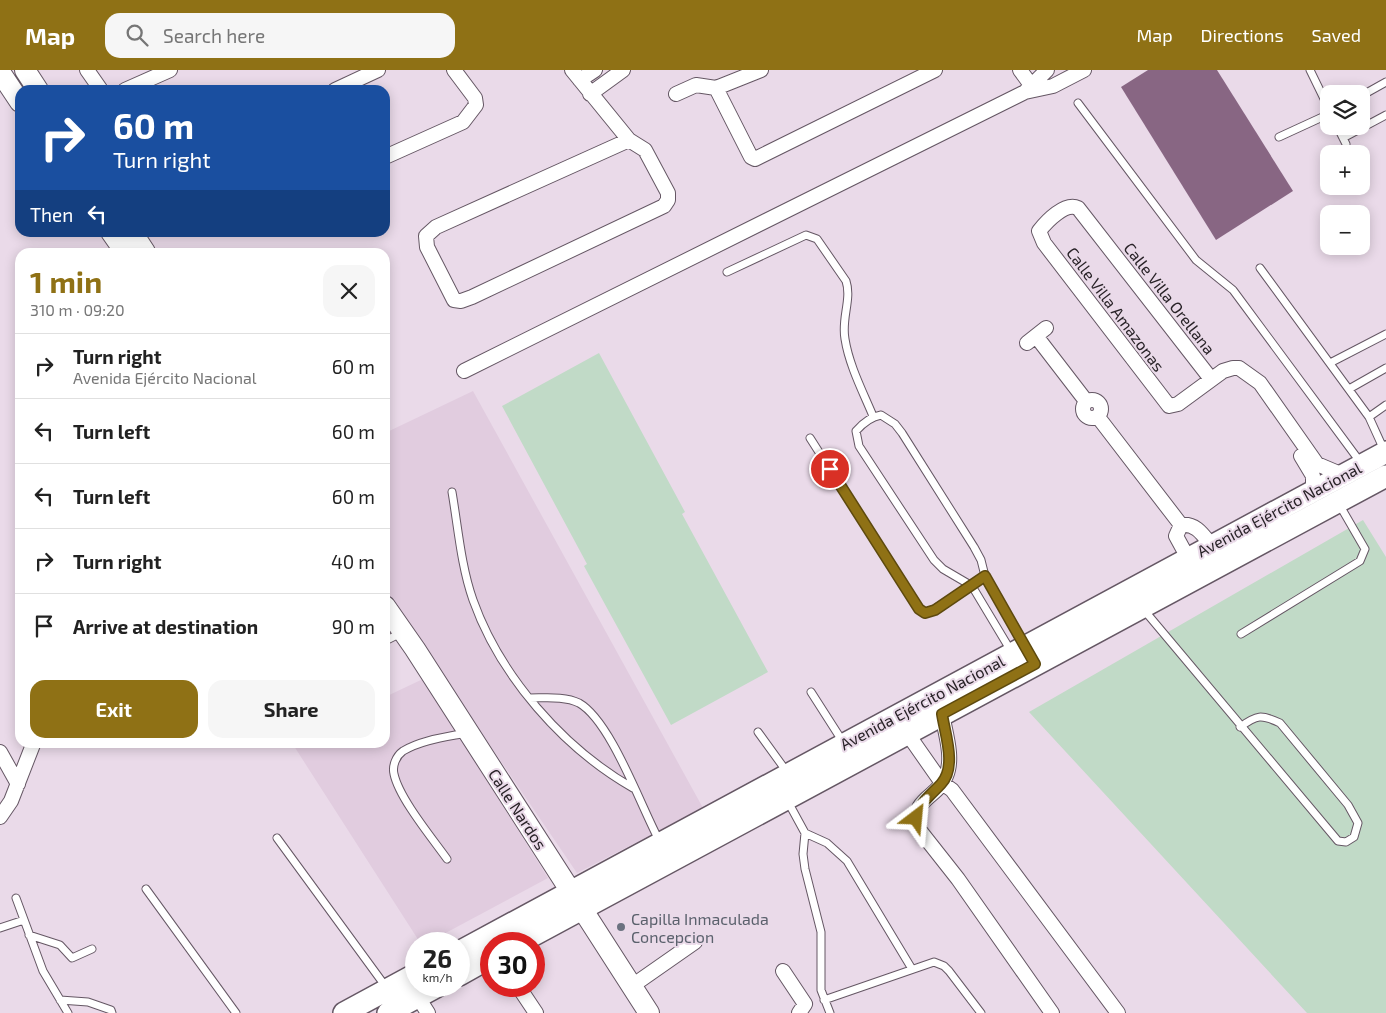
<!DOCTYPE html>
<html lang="en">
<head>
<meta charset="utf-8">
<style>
	:root { --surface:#fff; --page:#f6f6f6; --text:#222; --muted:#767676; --line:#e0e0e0; --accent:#8f7115 }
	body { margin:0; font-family:"Exo 2",sans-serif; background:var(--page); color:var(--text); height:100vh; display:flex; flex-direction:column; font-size:19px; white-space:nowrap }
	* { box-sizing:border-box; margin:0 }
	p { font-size:16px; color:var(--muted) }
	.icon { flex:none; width:28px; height:28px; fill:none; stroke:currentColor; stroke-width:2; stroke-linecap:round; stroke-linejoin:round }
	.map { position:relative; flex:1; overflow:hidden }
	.side { position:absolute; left:15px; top:178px; width:375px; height:500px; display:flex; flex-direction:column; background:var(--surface); border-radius:15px; box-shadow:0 2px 12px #0003 }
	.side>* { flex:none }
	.top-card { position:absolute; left:15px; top:15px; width:375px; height:152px; border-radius:15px; box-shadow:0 2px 12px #0003; background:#1a4fa0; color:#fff; overflow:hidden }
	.fabs { position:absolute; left:1320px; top:15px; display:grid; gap:10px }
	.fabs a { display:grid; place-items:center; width:50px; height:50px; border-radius:10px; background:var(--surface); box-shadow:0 2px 12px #0003; font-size:25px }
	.speed { position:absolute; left:405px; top:862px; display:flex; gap:10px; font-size:25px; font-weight:700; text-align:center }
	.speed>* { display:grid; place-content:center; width:65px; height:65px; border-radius:50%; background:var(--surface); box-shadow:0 2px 12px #0003; line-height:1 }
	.speed small { font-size:12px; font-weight:400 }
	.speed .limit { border:8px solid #d22; background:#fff; color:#111 }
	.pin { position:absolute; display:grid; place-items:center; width:42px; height:42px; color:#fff; margin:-21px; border:2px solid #fff; border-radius:50%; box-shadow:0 1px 5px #0007 }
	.me { position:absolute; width:55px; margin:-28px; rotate:29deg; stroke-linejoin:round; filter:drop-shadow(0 0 4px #0008) }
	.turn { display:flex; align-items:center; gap:18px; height:105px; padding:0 15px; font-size:22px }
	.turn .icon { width:65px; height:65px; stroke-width:2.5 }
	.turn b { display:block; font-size:35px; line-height:42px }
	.then { display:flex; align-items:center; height:48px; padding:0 15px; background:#0003; gap:10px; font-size:19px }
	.round { display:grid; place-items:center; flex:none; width:52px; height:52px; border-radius:15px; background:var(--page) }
	.headline { display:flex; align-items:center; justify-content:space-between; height:85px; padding:0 15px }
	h1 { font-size:30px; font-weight:700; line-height:38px; color:var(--accent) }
	.action { display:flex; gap:10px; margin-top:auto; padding:10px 15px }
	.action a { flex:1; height:58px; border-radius:15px; background:var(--accent); color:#fff; font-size:20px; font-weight:700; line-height:58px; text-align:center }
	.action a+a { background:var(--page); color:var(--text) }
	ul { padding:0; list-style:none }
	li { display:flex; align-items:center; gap:15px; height:65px; padding:0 15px; border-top:1px solid var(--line) }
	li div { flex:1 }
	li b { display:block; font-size:19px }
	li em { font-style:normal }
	header { display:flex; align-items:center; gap:30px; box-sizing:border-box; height:70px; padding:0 25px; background:var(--accent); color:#fff }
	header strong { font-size:24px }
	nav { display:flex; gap:28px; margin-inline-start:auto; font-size:18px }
	.search { width:350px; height:45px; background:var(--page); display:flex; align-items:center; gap:12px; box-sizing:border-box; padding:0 18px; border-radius:15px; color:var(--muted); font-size:19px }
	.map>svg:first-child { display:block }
	.built { fill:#e1ccdf }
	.green { fill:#c1dac7 }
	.building { fill:#886683 }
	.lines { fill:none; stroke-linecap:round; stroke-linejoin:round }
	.lane-casing { stroke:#655764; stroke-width:9 }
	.street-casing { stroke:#655764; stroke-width:16 }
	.secondary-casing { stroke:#655764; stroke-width:22 }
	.primary-casing { stroke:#655764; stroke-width:24 }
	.lane { stroke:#fff; stroke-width:7 }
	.street { stroke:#fff; stroke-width:14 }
	.secondary { stroke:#fff; stroke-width:20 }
	.primary { stroke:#fff; stroke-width:21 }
	.route-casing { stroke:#5d490e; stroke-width:12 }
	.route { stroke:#8f7115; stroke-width:9 }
	.worship-dot { fill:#6b7280; stroke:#eadae9; stroke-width:2 }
	.labels { text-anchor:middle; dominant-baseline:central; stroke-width:4; stroke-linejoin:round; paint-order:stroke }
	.street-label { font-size:16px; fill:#292328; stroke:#eadae9 }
	.worship-label { font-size:16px; fill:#5b616d; stroke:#eadae9; text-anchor:start }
</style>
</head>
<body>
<header>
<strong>Map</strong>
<div class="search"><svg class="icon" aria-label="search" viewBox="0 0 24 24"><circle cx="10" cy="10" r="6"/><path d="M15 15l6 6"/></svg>Search here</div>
<nav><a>Map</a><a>Directions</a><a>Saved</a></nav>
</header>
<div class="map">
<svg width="1386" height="943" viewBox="0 0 1386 943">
	<rect width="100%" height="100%" fill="#eadae9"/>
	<path class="built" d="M473,321l230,417 -126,65 -192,-282v-158z
		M423,609l125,199 -123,66h-4l-129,-201 93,-1v-45z"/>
	<path class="green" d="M599,283l86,159 -3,2 86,158 -97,53 -87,-159 3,-2 -85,-158z
		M1363,450l23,37v456h-79l-278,-301z"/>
	<path class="building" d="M1148,0h69l76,121 -77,49 -95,-153z"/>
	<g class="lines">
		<g class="lane-casing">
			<path id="lane" d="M1310,0l19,39
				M1361,26l25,-14
				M1078,33l118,157 37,30 128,173
				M1337,56l9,18
				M1279,67l50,-23
				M1343,68l43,-23
				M1260,198l109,149 15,33
				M727,202l79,-37 11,4 29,42c6,18 -5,38 -1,58 4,26 18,53 28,77
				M1330,293l56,-29
				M1349,319l37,-21
				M1369,347l17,-12
				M810,368l109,171 6,4 4,-1 43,-26 39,65
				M452,422c6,35 9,74 21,108 27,76 90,148 160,188
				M985,506l-13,10 -29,-17 -9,-9 -75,-114 -3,-15c7,-8 14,-14 25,-16l14,9 7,9 72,114 7,13 4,16 39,70
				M1144,540l194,231 8,1 8,-5 4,-14 -10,-18 -68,-82c-19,-9 -23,-8 -40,4
				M1241,564l119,-73 5,-12 -26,-45
				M385,571l16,-8
				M811,622l32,50
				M530,628c16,0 35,-2 49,5 32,18 62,104 81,139
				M758,662l29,40
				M787,730l18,33 22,10 20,18 65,108
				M805,763l-2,21 2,15 16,63v58l9,23
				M277,768l109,149
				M447,789c-15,-21 -48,-61 -53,-85 -2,-8 2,-18 9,-23 18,-11 43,-14 63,-18
				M146,819l90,124
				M16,828l27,73 25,42
				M0,858l24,-8
				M29,865l31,10 12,13 20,-9
				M60,930l28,2 23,8 1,3
				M824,930l110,-38 10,4 5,5 32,42"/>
		</g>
		<g class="street-casing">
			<path id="street" d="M87,0l14,20
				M572,0l57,70 16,10 23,43v7l-4,6 -192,91 -11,4 -7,-1 -27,-53 -1,-11 10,-9 193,-87
				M1020,0l11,15
				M580,10l15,-10
				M716,18l35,69 4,2 180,-89
				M125,20l45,-20
				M335,20l43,-20
				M1025,22l22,-22
				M590,24l33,-24
				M676,24l20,-9 20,3 45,-18
				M385,87l78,-35 13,-17 -1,-7 -21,-28
				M1036,266l50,65
				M1027,273l19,-15
				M464,301l561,-279 28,-6 31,-16
				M1211,309l-133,-171c-13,-6 -31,13 -39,23l5,12 125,163 9,-2 45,-33 10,-3h6l21,15 57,81 26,11
				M1083 339a9 9 0 1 1 18 0a9 9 0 1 1-18 0Z
				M1098,347l83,108
				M1301,386l12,20v14
				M1188,488l-12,-22 5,-11c15,-2 22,10 30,20
				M942,644c3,18 12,44 4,62 -8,22 -34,21 -29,51l41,52 94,134
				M907,663l35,50 10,7 166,223
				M0,682l18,32
				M0,747l11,-16 23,-59
				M783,901l22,33 -6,9
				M518,916l18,27
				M632,916l63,-44
				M414,921l14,22"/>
		</g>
		<g class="secondary-casing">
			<path id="secondary" d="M25,0l13,20
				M0,2l20,30
				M111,162l14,20
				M132,162l13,20
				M385,536l30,43 234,364"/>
		</g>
		<g class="primary-casing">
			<path id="primary" d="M517,874l869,-468
				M459,882l927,-500
				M459,905l32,-18
				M344,943l72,-39
				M388,943l50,-27"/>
		</g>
		<use href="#lane" class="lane"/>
		<use href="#street" class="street"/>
		<use href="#secondary" class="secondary"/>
		<use href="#primary" class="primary"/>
	</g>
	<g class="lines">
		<g class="route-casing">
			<path id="route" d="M830,399l89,140 6,4 10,-3 50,-34 50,88 -93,50c3,20 15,53 -1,70 -11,12 -21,18 -25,34"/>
		</g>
		<use href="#route" class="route"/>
	</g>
	<circle class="worship-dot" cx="621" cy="857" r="5"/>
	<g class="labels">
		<g class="street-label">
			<text transform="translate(1170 228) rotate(52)">Calle Villa Orellana</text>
			<text transform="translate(1116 239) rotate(53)">Calle Villa Amazonas</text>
			<text transform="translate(1279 439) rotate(-28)">Avenida Ejército Nacional</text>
			<text transform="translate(922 632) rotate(-28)">Avenida Ejército Nacional</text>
			<text transform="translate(518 739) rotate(57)">Calle Nardos</text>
		</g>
		<g class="worship-label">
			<text x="631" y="848">Capilla Inmaculada<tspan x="631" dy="18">Concepcion</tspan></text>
		</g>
	</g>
</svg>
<div class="fabs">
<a><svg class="icon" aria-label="layers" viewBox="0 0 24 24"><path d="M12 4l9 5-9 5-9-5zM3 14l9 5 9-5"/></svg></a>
<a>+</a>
<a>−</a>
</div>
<div class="speed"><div>26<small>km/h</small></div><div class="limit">30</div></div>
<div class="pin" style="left:830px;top:399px;background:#d93025"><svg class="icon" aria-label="arrive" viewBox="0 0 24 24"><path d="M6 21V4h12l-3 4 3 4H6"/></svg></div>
<svg class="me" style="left:916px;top:748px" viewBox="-20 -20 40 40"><path d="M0-17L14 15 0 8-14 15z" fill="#8f7115" stroke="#fff" stroke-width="4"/></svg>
<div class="top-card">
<div class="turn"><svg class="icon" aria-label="right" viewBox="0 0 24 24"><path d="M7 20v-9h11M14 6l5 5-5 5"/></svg><div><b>60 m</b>Turn right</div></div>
<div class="then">Then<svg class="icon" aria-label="left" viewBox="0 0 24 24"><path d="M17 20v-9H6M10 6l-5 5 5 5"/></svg></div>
</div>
<section class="side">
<div class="headline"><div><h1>1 min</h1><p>310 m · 09:20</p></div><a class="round"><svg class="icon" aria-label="close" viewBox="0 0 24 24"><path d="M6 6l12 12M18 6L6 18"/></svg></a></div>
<ul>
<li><svg class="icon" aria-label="right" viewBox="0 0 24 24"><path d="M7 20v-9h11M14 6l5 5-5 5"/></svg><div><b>Turn right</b><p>Avenida Ejército Nacional</p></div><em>60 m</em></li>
<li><svg class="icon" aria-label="left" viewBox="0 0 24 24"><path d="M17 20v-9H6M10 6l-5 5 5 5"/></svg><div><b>Turn left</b></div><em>60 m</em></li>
<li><svg class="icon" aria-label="left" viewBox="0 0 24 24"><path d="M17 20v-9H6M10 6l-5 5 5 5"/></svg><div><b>Turn left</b></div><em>60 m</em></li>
<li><svg class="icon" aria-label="right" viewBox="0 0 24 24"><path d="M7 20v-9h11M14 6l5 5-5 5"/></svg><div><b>Turn right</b></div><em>40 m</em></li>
<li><svg class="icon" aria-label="arrive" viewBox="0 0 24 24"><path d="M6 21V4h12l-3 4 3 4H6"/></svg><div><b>Arrive at destination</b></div><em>90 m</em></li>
</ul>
<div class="action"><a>Exit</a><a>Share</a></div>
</section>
</div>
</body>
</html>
